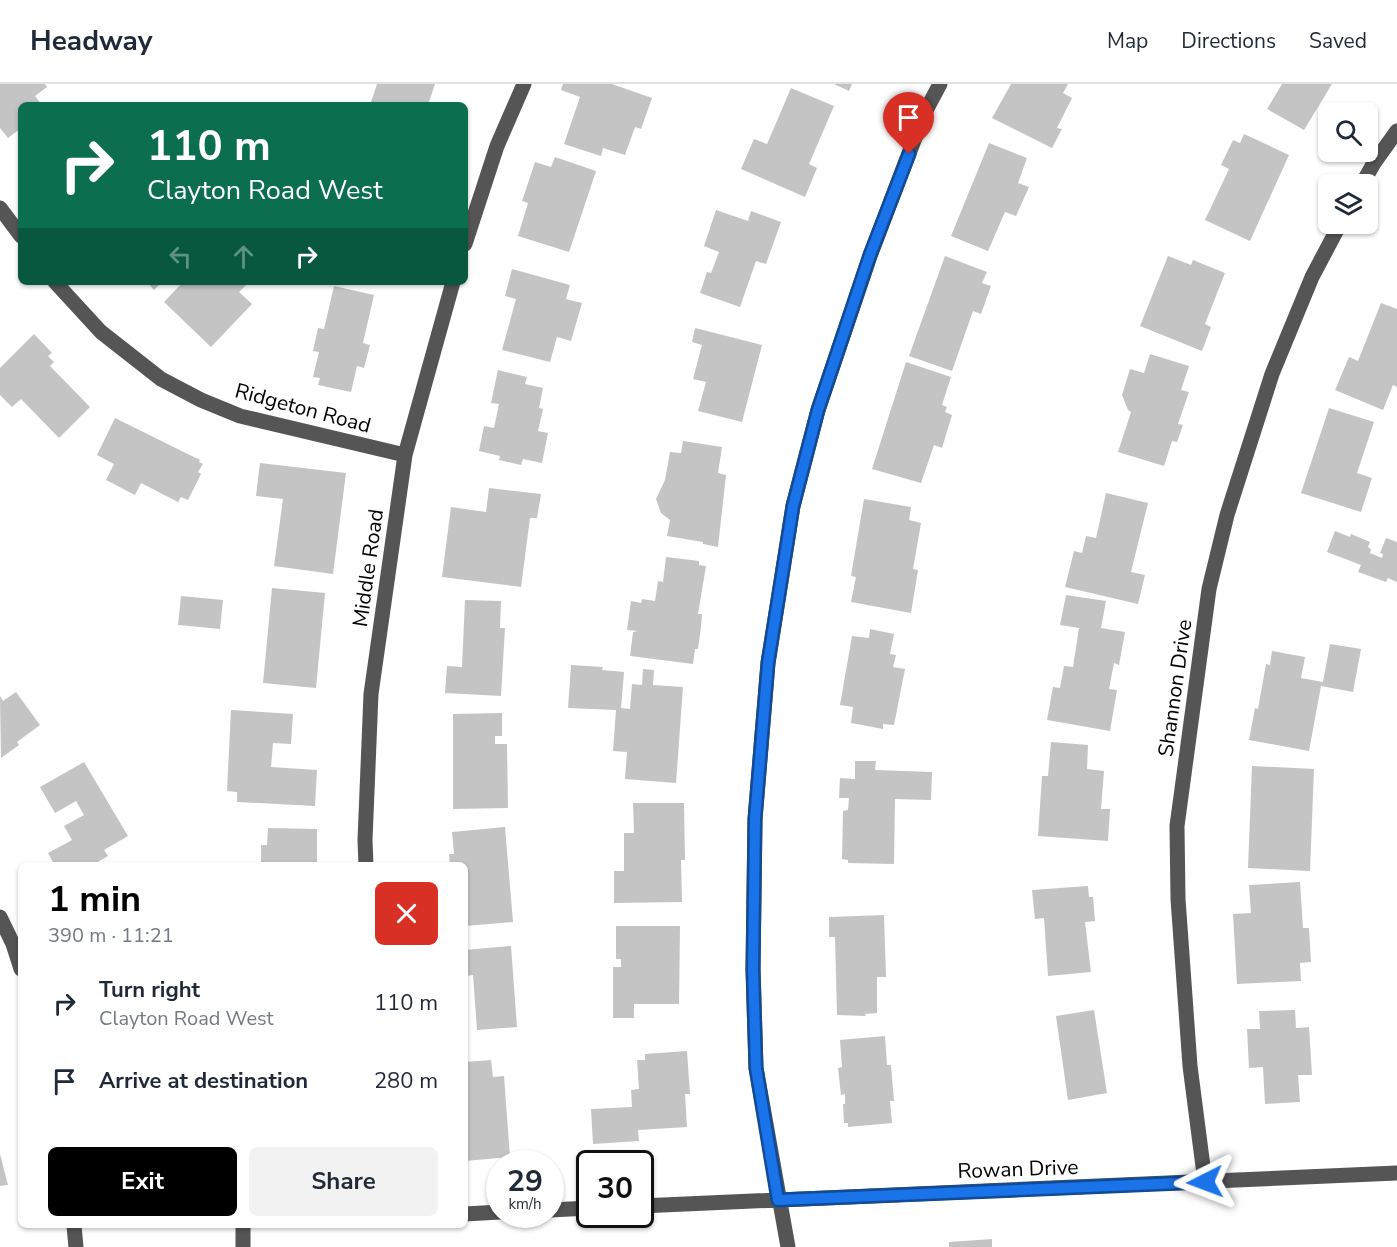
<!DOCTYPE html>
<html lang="en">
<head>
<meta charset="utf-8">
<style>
	:root { --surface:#fff; --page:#f2f2f3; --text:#1f2937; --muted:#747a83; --line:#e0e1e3; --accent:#000 }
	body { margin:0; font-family:"Nunito Sans",sans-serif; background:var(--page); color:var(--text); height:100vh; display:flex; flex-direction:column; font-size:22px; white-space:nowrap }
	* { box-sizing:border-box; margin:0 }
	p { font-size:20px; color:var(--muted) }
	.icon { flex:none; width:33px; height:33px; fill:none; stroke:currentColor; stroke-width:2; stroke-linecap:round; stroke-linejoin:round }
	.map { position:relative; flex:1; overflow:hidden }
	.details { position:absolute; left:18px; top:778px; width:450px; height:366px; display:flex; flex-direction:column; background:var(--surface); border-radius:9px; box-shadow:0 2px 4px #0004 }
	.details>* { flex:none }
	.banner { position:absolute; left:18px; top:18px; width:450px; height:183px; border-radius:9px; box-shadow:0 2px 4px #0004; background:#0b6e4f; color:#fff; overflow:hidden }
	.fabs { position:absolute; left:1318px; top:18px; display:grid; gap:12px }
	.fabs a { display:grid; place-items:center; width:60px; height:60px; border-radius:9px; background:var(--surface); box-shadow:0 2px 4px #0004; font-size:30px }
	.speed { position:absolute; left:486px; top:1066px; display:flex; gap:12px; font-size:30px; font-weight:700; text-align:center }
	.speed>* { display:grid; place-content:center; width:78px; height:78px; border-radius:50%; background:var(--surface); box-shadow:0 2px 4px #0004; line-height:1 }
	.speed small { font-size:15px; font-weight:400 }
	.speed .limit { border:3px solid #111; border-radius:9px; background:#fff; color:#111 }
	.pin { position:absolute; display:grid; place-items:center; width:51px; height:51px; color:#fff; margin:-62px -26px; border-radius:50% 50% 50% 0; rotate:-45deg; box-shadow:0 0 6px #0007 }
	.pin .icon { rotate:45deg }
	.me { position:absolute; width:66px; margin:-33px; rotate:267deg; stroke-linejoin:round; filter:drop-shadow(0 0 4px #0008) }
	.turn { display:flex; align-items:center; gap:21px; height:126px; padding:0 30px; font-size:27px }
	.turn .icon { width:78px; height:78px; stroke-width:2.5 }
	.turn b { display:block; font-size:42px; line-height:51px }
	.lanes { display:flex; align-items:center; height:57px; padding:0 30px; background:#0003; justify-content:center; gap:30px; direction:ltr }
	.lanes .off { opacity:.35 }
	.round { display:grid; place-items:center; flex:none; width:63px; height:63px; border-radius:9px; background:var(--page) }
	.head { display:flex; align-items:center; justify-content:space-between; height:102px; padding:0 30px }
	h1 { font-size:36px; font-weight:700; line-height:45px; color:var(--accent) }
	.primary-button { display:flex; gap:12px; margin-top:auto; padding:12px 30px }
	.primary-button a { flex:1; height:69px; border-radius:9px; background:var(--accent); color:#fff; font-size:24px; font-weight:700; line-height:69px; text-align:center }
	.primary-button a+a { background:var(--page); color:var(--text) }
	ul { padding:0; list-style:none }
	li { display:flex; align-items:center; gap:18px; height:78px; padding:0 30px }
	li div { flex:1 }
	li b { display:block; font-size:22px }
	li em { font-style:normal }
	header { display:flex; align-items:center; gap:36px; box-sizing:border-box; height:84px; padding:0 30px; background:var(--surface); border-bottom:2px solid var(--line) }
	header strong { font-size:28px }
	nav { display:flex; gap:33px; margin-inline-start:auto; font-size:21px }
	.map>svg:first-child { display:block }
	.building { fill:#c4c4c4 }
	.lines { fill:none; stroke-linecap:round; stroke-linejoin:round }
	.minor { stroke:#555; stroke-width:15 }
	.route-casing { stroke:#114b97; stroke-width:15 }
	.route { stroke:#1a73e8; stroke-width:10 }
	.labels { text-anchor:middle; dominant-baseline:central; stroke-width:6; stroke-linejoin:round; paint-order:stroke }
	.street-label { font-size:21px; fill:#000; stroke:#fff }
</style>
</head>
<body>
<header>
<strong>Headway</strong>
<nav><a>Map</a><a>Directions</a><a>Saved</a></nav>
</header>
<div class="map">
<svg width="1397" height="1163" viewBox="0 0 1397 1163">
	<rect width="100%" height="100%" fill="#fff"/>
	<path class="building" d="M0,0h45l2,3 -12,9 7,9h-21v23l-13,10 -8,-10z
		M377,0h58l-7,21 -13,-2 -45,2z
		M563,0h49l40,14 -11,31 -6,-2 -10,28 -22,-7 -2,8 -37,-12 16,-47 -19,-7z
		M834,0h18l-3,7z
		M1011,0h57l-5,9 9,5 -15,30 5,1 -10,19 -60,-30z
		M1282,0h50l-28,46 -37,-21z
		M791,4l43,18 -25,58 8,4 -12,29 -64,-28 13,-30 13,5z
		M1244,50l45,21 -39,86 -45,-21 24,-51 -8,-4 12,-25 7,3z
		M989,59l38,15 -9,25 11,4 -13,29 -11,-4 -17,39 -37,-15z
		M555,73l41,14 -27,81 -51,-16 10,-33 -6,-2 13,-39 16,5z
		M716,126l32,11 3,-10 30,11 -15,42 -10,-3 -16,46 -40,-14 7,-21 4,1 8,-21 -15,-6z
		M945,172l42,16 -5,11 9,3 -10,28 -8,-3 -21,60 -43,-15z
		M1168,172l23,9 2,-5 32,13 -20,51 6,3 -9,24 -62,-25z
		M512,185l58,16 -4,14 16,4 -11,38 -14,-4 -7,25 -48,-12 14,-51 -11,-3z
		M147,198h15l-8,8z
		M183,198h66l-10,10 13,12 -41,43 -47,-45z
		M334,202l40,9 -11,48 7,2 -6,23 -7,-2 -6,26 -33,-7 2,-7 -7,-1 6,-25 -6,-1 5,-23 6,1z
		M1381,219l16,6v78l-4,-2 -10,25 -48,-20 14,-33 9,4z
		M695,244l67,17 -20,77 -44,-11 8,-29 -13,-3 9,-34 -10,-3z
		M34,250l18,19 -4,3 6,6 -4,4 40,41 -31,31 -38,-39 -9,8 -12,-12v-27z
		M1150,270l39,12 -8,24 8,2 -11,32 5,1 -6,17 -5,-1 -8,25 -46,-14 13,-40 -3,-2 -6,-15 8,-26 14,4z
		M906,278l45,15 -9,28 5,2 -2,5 7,3 -10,33 -8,-3 -13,38 -49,-14z
		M498,286l29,7 -2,7 18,4 -4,20 4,1 -5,22 10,2 -6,30 -19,-4 -2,6 -22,-5 1,-4 -21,-5 5,-25 10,2 5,-24 -8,-1z
		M1329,324l45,14 -17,51 15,5 -11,34 -60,-19z
		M115,334l85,42 -1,2 4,2 -5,8 3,2 -13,26 -7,-3 -3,5 -37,-19 -6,12 -29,-15 8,-16 -17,-9z
		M683,357l39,6 -4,26 8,2 -8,72 -15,-3v-2l-36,-6 3,-16 -9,-7 -5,-14 9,-19 5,-28 11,1z
		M260,379l86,10 -13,101 -59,-8 9,-67 -27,-3z
		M489,404l52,6 -4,24h-7l-9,69 -79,-10 9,-70 35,5z
		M1106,409l42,10 -17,69 14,3 -7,29 -73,-17 9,-36 8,2 4,-17 10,2z
		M864,415l47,8 -2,13 12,3 -8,46 5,1 -7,43 -60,-11 5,-25 -5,-1z
		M1335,447l15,6 1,-3 19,8 -2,5 3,2 -1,4 12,5 1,-4 -3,-1 6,-15 11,4v40l-9,-4 -2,4 -28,-10 3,-7 -34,-13z
		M666,473l33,4v4l7,1 -8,48h4l-1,13 -3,22h-3l-2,15 -63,-8 3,-24 5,-1 -11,-1 4,-29 10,2 1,-4 13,2 3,-20 5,1z
		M272,504l53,5 -9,95 -53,-5z
		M1066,511l40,6 -5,27 24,4 -6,33 -5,-2 -5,26 8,1 -7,41 -63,-11 6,-33 7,1 4,-22 9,1 6,-39 -19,-3z
		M181,512l42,4 -3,29 -42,-4z
		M465,516l36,1 -1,27h5l-4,68 -56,-3 2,-27 15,1z
		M870,545l24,5 -4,20 6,1 -3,12 12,2 -11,56 -11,-1v5l-32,-6 2,-16 -13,-2 12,-69 17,2z
		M1330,560l31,5 -8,43 -32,-6 -12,65 -60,-11 6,-32 3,1 8,-45 4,1 2,-14 33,6 -4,21 22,4z
		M571,581l32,2 -1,3 22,2 -3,36 9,1 2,-25 10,1 1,-16 11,1 -1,15 30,2 -7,96 -51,-4 2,-27 -14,-1 3,-41 -48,-2z
		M16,608l24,33 -23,17 2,3 -18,13 -1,-62 3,5z
		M231,626l62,4 -2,30 -18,-1 -2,24 46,3 -2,36 -78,-4v-10l-10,-1z
		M502,629v23h-7v8h12l1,64 -55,1v-95z
		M1051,658l37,3 -1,24 17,2 -3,38h9l-2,32 -70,-5 4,-60h6z
		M855,677h21l-1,9 57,2 -1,28 -36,-1 -1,65 -46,-1v-3l-6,-1 1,-48 5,-1 1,-12h-10l1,-20 15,1z
		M84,678l44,74 -24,14 4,6 -17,10h-36l-7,-13 24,-13 -8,-14 20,-11 -8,-14 -21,12 -15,-26z
		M1252,682l62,3 -4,102 -62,-3z
		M633,719h51l1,57h-4l1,42 -68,1v-32h10v-38h10z
		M505,743l8,95 -48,4v-60h-15l-1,-12h5l-2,-22z
		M268,744l49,1v37h-56v-21h6z
		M1300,798l3,46h6l2,34 -11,1 1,18 -64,3 -4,-70 18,-1 -2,-28z
		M1088,802l1,11h4l2,24 -10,1 6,50 -43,4 -4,-58 -9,1 -3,-29z
		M884,831l2,62h-9v36l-12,1 1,2 -29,-1 -2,-78h-6v-20z
		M616,842h64l-1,78h-45v14h-21v-51h8v-8h-5z
		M511,862l6,81 -40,3 -4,-55 -8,1v-26z
		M1094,926l13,83 -39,7 -12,-84z
		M1295,926l1,18 13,-1 3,48h-14l2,27 -35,2 -2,-37 -14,1 -2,-39h13l-1,-18z
		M885,952l2,29h4l3,36h-4l2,22 -44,4v-4h-4l-1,-19h2v-10l-4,1 -3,-27 4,-1 -2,-27z
		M687,967l3,43h-5l2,33 -49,3 1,11 -46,3 -2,-35 41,-2 -1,-17 8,-1 -2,-29h8v-6z
		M491,976l2,17 11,-1 6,81 -45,4v-99z
		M0,1070l8,31 -8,1z
		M992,1155v8h-43v-5z"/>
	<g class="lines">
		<path class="minor" d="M1362,100l12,-21 23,-32
			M0,124l21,28
			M465,160l32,-98 27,-62
			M55,198l46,50 60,47 40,21 39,16 165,39
			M366,782l-1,-26 6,-146 34,-239 48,-173
			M0,833l13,27 8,25
			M1205,1098l-15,-116 -12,-167 -1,-73 32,-237 18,-74 45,-141 40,-97 28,-53
			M640,1122l757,-33
			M550,1126l40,-2
			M465,1130l35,-2
			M74,1142l2,21
			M243,1142v21
			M788,1163l-32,-179 -3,-99 2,-150 13,-156 25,-157 25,-96 52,-154 54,-142 16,-30"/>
	</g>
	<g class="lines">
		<g class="route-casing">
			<path id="route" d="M909,70l-39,101 -52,155 -25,96 -25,157 -13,156 -2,150 3,99 22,132 427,-18"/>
		</g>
		<use href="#route" class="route"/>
	</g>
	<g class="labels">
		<g class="street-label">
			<text transform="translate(303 324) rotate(15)">Ridgeton Road</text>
			<text transform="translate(368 484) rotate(-82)">Middle Road</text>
			<text transform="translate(1175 604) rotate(-82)">Shannon Drive</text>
			<text transform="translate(1018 1085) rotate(-2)">Rowan Drive</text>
		</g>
	</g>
</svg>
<div class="fabs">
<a><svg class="icon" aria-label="search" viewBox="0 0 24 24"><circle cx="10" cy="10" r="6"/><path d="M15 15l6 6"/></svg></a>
<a><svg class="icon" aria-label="layers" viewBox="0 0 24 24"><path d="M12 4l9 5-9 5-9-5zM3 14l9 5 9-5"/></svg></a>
</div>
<div class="speed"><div>29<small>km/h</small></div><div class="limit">30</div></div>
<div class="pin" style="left:909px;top:70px;background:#d93025"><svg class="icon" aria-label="arrive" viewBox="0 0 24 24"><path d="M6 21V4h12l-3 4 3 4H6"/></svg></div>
<svg class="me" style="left:1205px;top:1098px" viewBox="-20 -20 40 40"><path d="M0-17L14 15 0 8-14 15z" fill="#1a73e8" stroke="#fff" stroke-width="4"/></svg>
<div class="banner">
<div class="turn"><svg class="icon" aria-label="right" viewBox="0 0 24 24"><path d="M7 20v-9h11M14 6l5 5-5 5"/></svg><div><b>110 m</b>Clayton Road West</div></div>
<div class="lanes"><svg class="icon off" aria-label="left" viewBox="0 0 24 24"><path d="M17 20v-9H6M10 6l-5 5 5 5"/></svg><svg class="icon off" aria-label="ahead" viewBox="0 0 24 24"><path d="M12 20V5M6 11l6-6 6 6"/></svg><svg class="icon" aria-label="right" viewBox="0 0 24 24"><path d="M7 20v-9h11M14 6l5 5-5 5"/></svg></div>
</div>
<section class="details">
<div class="head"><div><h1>1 min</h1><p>390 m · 11:21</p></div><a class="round" style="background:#d93025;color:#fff"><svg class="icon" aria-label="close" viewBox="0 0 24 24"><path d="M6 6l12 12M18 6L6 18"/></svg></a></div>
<ul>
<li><svg class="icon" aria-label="right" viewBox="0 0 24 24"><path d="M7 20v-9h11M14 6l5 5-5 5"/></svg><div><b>Turn right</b><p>Clayton Road West</p></div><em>110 m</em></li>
<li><svg class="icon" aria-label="arrive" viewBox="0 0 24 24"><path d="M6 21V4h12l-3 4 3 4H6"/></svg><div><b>Arrive at destination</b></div><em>280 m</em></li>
</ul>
<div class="primary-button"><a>Exit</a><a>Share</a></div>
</section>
</div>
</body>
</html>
